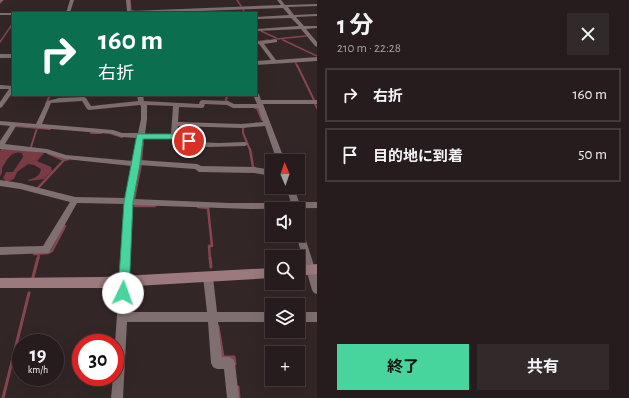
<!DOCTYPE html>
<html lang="ja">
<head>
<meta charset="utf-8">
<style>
	:root { --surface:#261c1d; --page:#32292a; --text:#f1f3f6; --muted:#a4a1a4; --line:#423a3b; --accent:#48d49d }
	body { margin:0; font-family:"Alegreya Sans","Noto Sans JP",sans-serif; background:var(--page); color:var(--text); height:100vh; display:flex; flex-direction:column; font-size:15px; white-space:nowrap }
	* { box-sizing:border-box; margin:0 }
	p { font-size:13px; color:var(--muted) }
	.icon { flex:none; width:22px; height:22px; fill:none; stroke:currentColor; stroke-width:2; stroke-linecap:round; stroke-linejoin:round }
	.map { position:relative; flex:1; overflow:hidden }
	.panel { display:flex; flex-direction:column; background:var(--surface); width:312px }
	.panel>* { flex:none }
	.hud { position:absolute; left:12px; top:12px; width:245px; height:84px; border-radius:0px; box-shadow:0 4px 16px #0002,0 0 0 1px var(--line); background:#0b6e4f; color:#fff; overflow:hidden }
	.needle { width:26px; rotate:358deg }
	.fabs { position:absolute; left:265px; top:154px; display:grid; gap:8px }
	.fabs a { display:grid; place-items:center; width:40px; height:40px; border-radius:0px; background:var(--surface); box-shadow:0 4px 16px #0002,0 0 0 1px var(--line); font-size:20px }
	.speed { position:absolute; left:12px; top:334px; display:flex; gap:8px; font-size:20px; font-weight:700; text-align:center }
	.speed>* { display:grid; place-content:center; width:52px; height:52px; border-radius:50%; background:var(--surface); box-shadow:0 4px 16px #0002,0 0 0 1px var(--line); line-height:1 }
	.speed small { font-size:10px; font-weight:400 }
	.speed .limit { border:6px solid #d22; background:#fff; color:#111 }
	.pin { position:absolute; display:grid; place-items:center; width:34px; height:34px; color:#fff; margin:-17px; border:2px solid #fff; border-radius:50%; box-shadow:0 1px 4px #0007 }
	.me { position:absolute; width:44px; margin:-22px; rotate:3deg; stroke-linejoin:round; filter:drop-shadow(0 0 3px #0008) }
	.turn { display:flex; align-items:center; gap:14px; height:84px; padding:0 20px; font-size:18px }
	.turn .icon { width:52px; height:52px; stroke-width:2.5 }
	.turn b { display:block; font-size:28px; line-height:34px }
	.round { display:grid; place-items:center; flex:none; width:42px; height:42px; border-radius:0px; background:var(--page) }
	.summary { display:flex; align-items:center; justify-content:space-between; height:68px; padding:0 20px }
	h1 { font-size:24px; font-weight:700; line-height:30px }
	.primary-button { display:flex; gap:8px; margin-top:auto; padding:8px 20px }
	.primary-button a { flex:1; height:46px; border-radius:0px; background:var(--accent); color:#111; font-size:16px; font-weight:700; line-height:46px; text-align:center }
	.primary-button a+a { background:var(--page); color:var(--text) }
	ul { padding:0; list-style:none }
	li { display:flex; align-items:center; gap:12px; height:54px; margin:0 8px 6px; padding:0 12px; border:2px solid var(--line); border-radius:0px }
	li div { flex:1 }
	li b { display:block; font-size:15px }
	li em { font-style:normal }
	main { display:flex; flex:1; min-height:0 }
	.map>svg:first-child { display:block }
	.forest { fill:#7a3a43 }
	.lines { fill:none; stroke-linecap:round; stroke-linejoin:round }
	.stream-far3 { stroke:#87464e; stroke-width:1.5 }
	.stream-far2 { stroke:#87464e; stroke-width:2 }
	.stream-far1 { stroke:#87464e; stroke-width:2.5 }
	.stream { stroke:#87464e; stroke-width:3 }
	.street { fill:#7f6f70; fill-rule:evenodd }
	.secondary { fill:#9c797c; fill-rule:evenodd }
	.route { fill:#48d49d; stroke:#2f8a66 }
</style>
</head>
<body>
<main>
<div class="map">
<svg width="317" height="398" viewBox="0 0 317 398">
	<rect width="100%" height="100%" fill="#332627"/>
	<path class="forest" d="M2,148l42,5 -7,8 14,6 1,4 -8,8 -15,2 -1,-1c7,-2 12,-4 13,-11l-7,-4 -6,-1 -11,8 -3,7 -7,3 -4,-4 3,-6h7l10,-15 -1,-4c-11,-3 -15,7 -20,15v5l-2,3v-25z"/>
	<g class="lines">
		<path class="stream-far3" d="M130,0l1,11h3
			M237,0l4,6
			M0,3l3,-3
			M243,9l2,4
			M261,31l15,7
			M277,39l29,-3
			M283,40l34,16
			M0,42l13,-19
			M256,42l12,-2
			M295,61l2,5"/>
		<path class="stream-far2" d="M297,65l17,35
			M226,101l1,-6
			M46,104l4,-9
			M315,104l2,4
			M255,108h2l5,12
			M15,126l35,3
			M245,127h-2v6l7,17
			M91,133h10
			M110,133l12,4
			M31,147l6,-19
			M142,150l1,-7"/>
		<path class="stream-far1" d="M250,149l3,18 2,1
			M48,153l16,7 4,-1
			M141,160l1,-11
			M39,189h-2l27,-29
			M134,199l7,-35
			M135,206h20
			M198,207l10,1 4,38h-3l1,13
			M34,254l14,-1 4,-2 13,-25
			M38,259l1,-6"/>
		<path class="stream" d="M210,258l1,9
			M33,277l5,-19
			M218,326l5,31h11l1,7
			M238,387l1,11
			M3,398l26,-105"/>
		<path class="street" d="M0,0h3l-3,2z
			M70,0h4l-4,13h-4z
			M126,0h4l1,11 150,-6 -4,-5h4l4,5 32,-1v2l-29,1 6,8 23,-1v2l-21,1 8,9h13v2l-11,1 11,13v5l-2,-1 -14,-17 -45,2v-2l43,-3 -8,-8 -35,1v-2l33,-2 -6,-7 -140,5h-37l2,-1 19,-1z
			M0,13h14h-1v2h-13z
			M275,39l2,1v2l-13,2 12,16 41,-3v4l-61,4v-4l15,-1 -12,-16h-3v-2z
			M0,54h13v4h-13z
			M0,85l13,1v6l-11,15 -2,1v-6l9,-13h-9z
			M256,92l3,2 2,6h56v4h-54l22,57h-8l-12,-35 -24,2 -63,-2 -1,10c21,9 46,7 68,6l3,2 -3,2 -37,1 -19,-3 -16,-5 -29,-1 -4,22 57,4 4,2 53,1 18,3v6l-18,-3 -55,-1 -4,-3 -56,-4 -5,34 96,4h61l-5,-16h8l5,15h18v6l-67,1 -117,-4 -6,107h80l-4,-35 2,-3 3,-1 3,1 2,3 4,35h55v10h-54l4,35h7l4,2 2,4 4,35h-12l-3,-29h-7l-4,-2 -2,-4 -3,-41h-81l-4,76h-12l2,-21h2v-34l10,-139 -48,-1 -28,50 -49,2v-8l43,-1 27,-44 -50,-13 -20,-3v-6l20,3 55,14 51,1 6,-32 -67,-7 -19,-6 -46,-4v-8l10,-15 -10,-1v-4l36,3 11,-23 12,-3 25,-1 2,1 5,8 47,-5 -1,-6h6l1,6 55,3 1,-3 2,-1 26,1 6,3h23l-4,-9h3zM82,101l5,8 2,1 51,-5 1,1v13l-3,14h-16l-9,-3 -71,-6 9,-21zM205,104l22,1 6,3h25l5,14 -22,2 -63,-2 1,-15 23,1 2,-1zM147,105l26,1 -2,29 -26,-1 2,-15zM16,126l96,8 9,3 16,1 -4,23 -67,-6 -19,-6 -42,-5z
			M298,225l3,1 1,2 15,47v19l-3,-1 -2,-3 -16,-55h2z
			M298,312h19v10h-19z"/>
		<path class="secondary" d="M317,264v10l-19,2v-10z
			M272,268v10l-170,10h-102v-10l102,-1z"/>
	</g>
	<path class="route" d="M137,134h37l18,5 1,2 -4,2 -15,-4h-31l-3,25 -7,38 -4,91 -2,4 -4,1 -4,-1 -1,-4 6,-91z"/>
</svg>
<div class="fabs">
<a><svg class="needle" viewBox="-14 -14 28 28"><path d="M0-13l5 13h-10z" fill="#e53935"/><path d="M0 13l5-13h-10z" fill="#a4a1a4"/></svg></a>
<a><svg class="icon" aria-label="sound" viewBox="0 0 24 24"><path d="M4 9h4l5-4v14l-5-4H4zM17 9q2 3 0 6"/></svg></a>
<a><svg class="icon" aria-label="search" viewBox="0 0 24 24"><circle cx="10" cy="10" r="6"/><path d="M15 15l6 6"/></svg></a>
<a><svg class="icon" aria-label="layers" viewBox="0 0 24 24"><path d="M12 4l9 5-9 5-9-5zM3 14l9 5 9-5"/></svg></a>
<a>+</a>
</div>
<div class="speed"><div>19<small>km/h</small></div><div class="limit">30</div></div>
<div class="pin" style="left:189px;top:141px;background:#d93025"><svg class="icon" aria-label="arrive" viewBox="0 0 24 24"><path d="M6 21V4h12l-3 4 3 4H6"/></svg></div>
<svg class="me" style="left:123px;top:293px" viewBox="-20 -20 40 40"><circle r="19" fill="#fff"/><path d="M0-13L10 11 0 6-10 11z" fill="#48d49d"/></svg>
<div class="hud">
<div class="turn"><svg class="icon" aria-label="right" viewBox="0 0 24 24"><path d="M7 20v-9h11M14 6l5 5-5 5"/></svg><div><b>160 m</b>右折</div></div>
</div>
</div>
<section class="panel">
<div class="summary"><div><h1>1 分</h1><p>210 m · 22:28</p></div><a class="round"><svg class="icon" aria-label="close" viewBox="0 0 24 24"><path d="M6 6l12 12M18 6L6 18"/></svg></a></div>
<ul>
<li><svg class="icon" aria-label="right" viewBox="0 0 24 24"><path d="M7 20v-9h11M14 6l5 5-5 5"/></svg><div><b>右折</b></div><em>160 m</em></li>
<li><svg class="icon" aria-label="arrive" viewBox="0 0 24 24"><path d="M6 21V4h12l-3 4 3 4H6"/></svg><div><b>目的地に到着</b></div><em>50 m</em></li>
</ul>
<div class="primary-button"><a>終了</a><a>共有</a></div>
</section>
</main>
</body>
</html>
